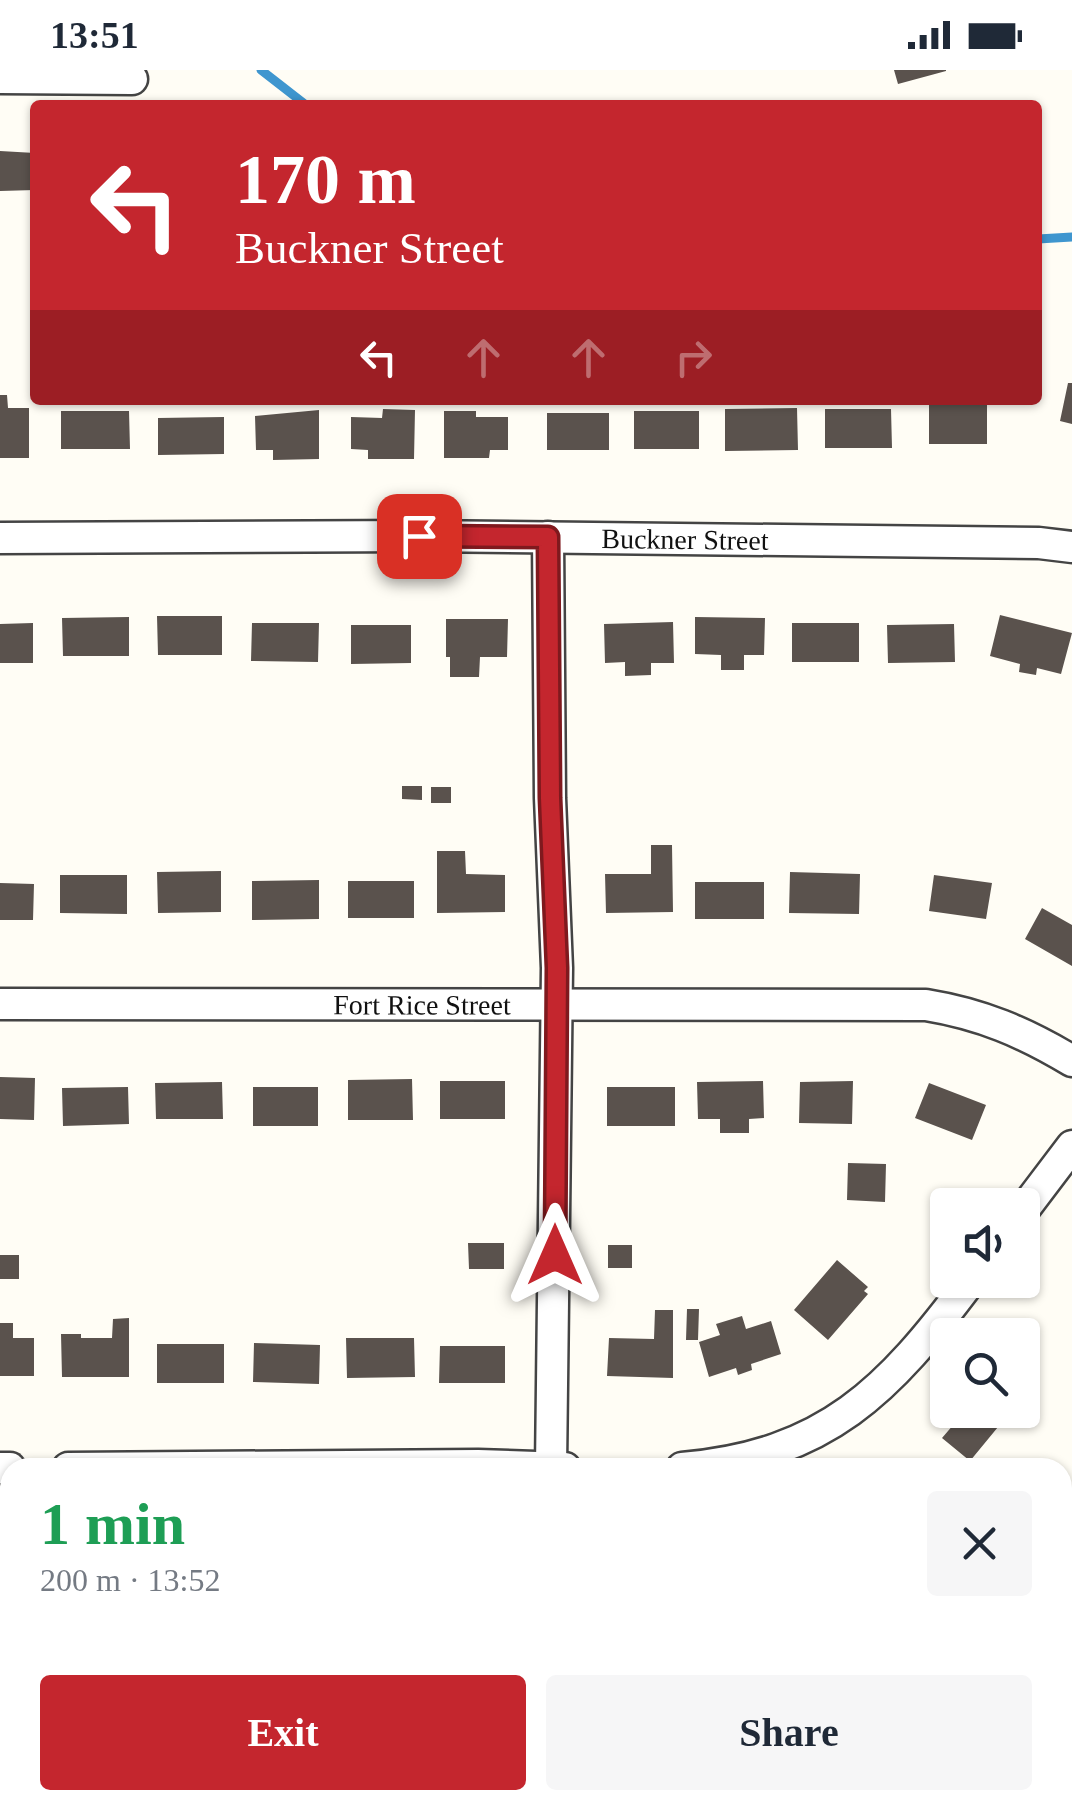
<!DOCTYPE html>
<html lang="en">
<head>
<meta charset="utf-8">
<style>
	:root { --surface:#fff; --page:#f6f6f7; --text:#1f2937; --muted:#747a83; --accent:#c4262e }
	body { margin:0; font-family:Georgia,serif; background:var(--page); color:var(--text); height:100vh; display:flex; flex-direction:column; font-size:38px; white-space:nowrap }
	* { box-sizing:border-box; margin:0 }
	p { font-size:32px; color:var(--muted) }
	.icon { flex:none; width:55px; height:55px; fill:none; stroke:currentColor; stroke-width:2; stroke-linecap:round; stroke-linejoin:round }
	.map { position:relative; flex:1; overflow:hidden }
	.panel { position:absolute; left:0px; top:1388px; width:1072px; height:352px; display:flex; flex-direction:column; background:var(--surface); border-radius:30px 30px 0 0; box-shadow:0 2px 8px #0004 }
	.panel>* { flex:none }
	.guide { position:absolute; left:30px; top:30px; width:1012px; height:305px; border-radius:10px; box-shadow:0 2px 8px #0004; background:#c4262e; color:#fff; overflow:hidden }
	.tools { position:absolute; left:930px; top:1118px; display:grid; gap:20px }
	.tools a { display:grid; place-items:center; width:110px; height:110px; border-radius:10px; background:var(--surface); box-shadow:0 2px 8px #0004; font-size:50px }
	.pin { position:absolute; display:grid; place-items:center; width:85px; height:85px; color:#fff; margin:-42px; border-radius:20px; box-shadow:0 5px 15px #0006 }
	.me { position:absolute; width:110px; margin:-55px; rotate:0deg; stroke-linejoin:round; filter:drop-shadow(0 0 8px #0008) }
	.turn { display:flex; align-items:center; gap:35px; height:210px; padding:0 40px; font-size:45px }
	.turn .icon { width:130px; height:130px; stroke-width:2.5 }
	.turn b { display:block; font-size:70px; line-height:85px }
	.lanes { display:flex; align-items:center; height:95px; padding:0 40px; background:#0003; justify-content:center; gap:50px; direction:ltr }
	.lanes .off { opacity:.35 }
	.round { display:grid; place-items:center; flex:none; width:105px; height:105px; border-radius:10px; background:var(--page) }
	.overview { display:flex; align-items:center; justify-content:space-between; height:170px; padding:0 40px }
	h1 { font-size:60px; font-weight:600; line-height:75px; color:#1e9e55 }
	.primary-button { display:flex; gap:20px; margin-top:auto; padding:20px 40px }
	.primary-button a { flex:1; height:115px; border-radius:10px; background:var(--accent); color:#fff; font-size:40px; font-weight:600; line-height:115px; text-align:center }
	.primary-button a+a { background:var(--page); color:var(--text) }
	.status { display:flex; justify-content:space-between; align-items:center; height:70px; padding:0 50px; background:var(--surface); direction:ltr }
	.status svg { height:28px; fill:currentColor }
	.map>svg:first-child { display:block }
	.lines { fill:none; stroke-linecap:round; stroke-linejoin:round }
	.stream { stroke:#3f96cf; stroke-width:9 }
	.building { fill:#5a524d }
	.service-casing { stroke:#444; stroke-width:20 }
	.minor-casing { stroke:#444; stroke-width:35 }
	.motorway-casing { stroke:#222; stroke-width:60 }
	.service { stroke:#fff; stroke-width:15 }
	.minor { stroke:#fff; stroke-width:30 }
	.motorway { stroke:#f5a25d; stroke-width:55 }
	.route-casing { stroke:#7f191e; stroke-width:25 }
	.route { stroke:#c4262e; stroke-width:18 }
	.labels { text-anchor:middle; dominant-baseline:central; stroke-width:10; stroke-linejoin:round; paint-order:stroke }
	.street-label { font-size:28px; fill:#111; stroke:#fff }
</style>
</head>
<body>
<div class="status"><b>13:51</b><svg viewBox="0 0 49 12"><path d="M0 12V9h3v3zM5 12V6h3v6zM10 12V3h3v9zM15 12V0h3v12zM26 1h20v11H26zM47 4h2v5h-2z"/></svg></div>
<div class="map">
<svg width="1072" height="1739" viewBox="0 0 1072 1739">
	<rect width="100%" height="100%" fill="#fffdf5"/>
	<g class="lines">
		<path class="stream" d="M261,0l45,35
			M1038,169l34,-2"/>
	</g>
	<path class="building" d="M894,0h52v1l-48,13z
		M0,81l35,2v37l-35,1z
		M1068,313h4v41l-12,-3z
		M0,325h7l1,13h21v50h-29z
		M929,330h58v44h-58z
		M797,338l1,42 -73,1v-42z
		M383,339l32,1 -1,49h-46v-9l-17,-1v-32l31,1z
		M825,339h66l1,39h-67z
		M319,340v49l-46,1v-10h-17l-1,-34z
		M61,341h68l1,38h-69z
		M444,341h32v6h32v33h-18l-1,8h-45z
		M634,341h65v38h-65z
		M547,343h62v37h-62z
		M224,347v37l-66,1v-37z
		M1000,545l72,18 -11,41 -24,-6 -1,7 -17,-3 1,-8 -30,-8z
		M157,546h65v39h-64z
		M129,547v39h-66l-1,-38z
		M695,547l70,1 -1,37h-20v15h-23v-15l-26,-1z
		M446,549h62l-1,38h-27l-1,20h-29v-20h-4z
		M673,552l1,41h-23v12l-26,1v-14l-20,1 -1,-39z
		M33,553v40h-33v-39z
		M252,553h67l-1,39 -67,-1z
		M792,553h67v39h-67z
		M954,554l1,38 -67,1 -1,-38z
		M351,555h60v38l-60,1z
		M402,716h20v14l-20,-1z
		M431,717h20v16h-20z
		M651,775h21l1,67 -67,1 -1,-39h46z
		M437,781h28l1,23 39,1v37l-68,1z
		M221,801v41l-63,1 -1,-41z
		M790,802l70,2 -1,40 -70,-1z
		M60,805h67v39l-67,-1z
		M934,805l58,8 -6,36 -57,-8z
		M319,810v39l-67,1v-39z
		M348,811h66v37h-66z
		M695,812h69v37h-69z
		M0,813l34,1 -1,36h-33z
		M1042,838l30,17v41l-47,-27z
		M0,1007l35,1 -1,42 -34,-1z
		M412,1009l1,41h-65v-40z
		M440,1011h65v38h-65z
		M763,1011l1,37 -15,1v14h-29v-14h-22l-1,-37z
		M853,1011l-1,43 -53,-1 1,-41z
		M222,1012l1,37h-67l-1,-36z
		M929,1013l57,22 -14,35 -57,-22z
		M128,1017l1,37 -66,2 -1,-38z
		M253,1017h65v39h-65z
		M607,1017h68v39h-68z
		M848,1093l38,1 -1,38 -38,-2z
		M468,1173h36v26h-35z
		M608,1175h24v23h-24z
		M0,1185h19v24h-19z
		M837,1190l31,27 -4,4 4,3 -40,46 -34,-30z
		M687,1239h12l-1,31h-12z
		M655,1240h18v68l-66,-2 2,-38 45,1z
		M742,1246l4,13 25,-8 10,33 -30,10 1,6 -14,5 -2,-7 -27,9 -10,-35 21,-7 -4,-11z
		M129,1248v59h-67l-1,-43h20v4h31l1,-19z
		M0,1253h13v15h21v38h-34z
		M346,1268h68l1,39 -68,1z
		M254,1273l66,2 -1,39 -66,-2z
		M157,1274h67v39h-67z
		M440,1276h65v37h-66z
		M966,1340h46l-42,51 -28,-23z
		M0,1474h10v38h-10z
		M10,1673v35l-10,2v-34z"/>
	<g class="lines">
		<g class="service-casing">
			<path id="service" d="M0,1630h10"/>
		</g>
		<g class="minor-casing">
			<g id="minor">
				<path d="M0,8l132,1"/>
				<path d="M548,467l2,261 7,170 -6,500"/>
				<path id="s1" d="M0,468l419,-2 620,7 33,4"/>
				<path id="s2" d="M0,934l926,1c55,9 98,27 146,56"/>
				<path d="M1022,1142l50,-66"/>
				<path d="M0,1398h10"/>
				<path d="M68,1398l410,-3 87,3"/>
				<path d="M682,1398c145,-13 206,-77 289,-188"/>
			</g>
		</g>
		<g class="motorway-casing">
			<path id="motorway" d="M1062,1509l10,-7
				M1062,1582l10,-3
				M1062,1669l10,-4
				M1062,1713l10,-4
				M642,1739l27,-9
				M883,1739l24,-9
				M991,1739l25,-9"/>
		</g>
		<use href="#service" class="service"/>
		<use href="#minor" class="minor"/>
		<use href="#motorway" class="motorway"/>
	</g>
	<g class="lines">
		<g class="route-casing">
			<path id="route" d="M419,466l129,1 2,261 7,170 -2,287"/>
		</g>
		<use href="#route" class="route"/>
	</g>
	<g class="labels">
		<g class="street-label">
			<text stroke="none"><textPath href="#s1" startOffset="685">Buckner Street</textPath></text>
			<text stroke="none"><textPath href="#s2" startOffset="422">Fort Rice Street</textPath></text>
		</g>
	</g>
</svg>
<div class="tools">
<a><svg class="icon" aria-label="sound" viewBox="0 0 24 24"><path d="M4 9h4l5-4v14l-5-4H4zM17 9q2 3 0 6"/></svg></a>
<a><svg class="icon" aria-label="search" viewBox="0 0 24 24"><circle cx="10" cy="10" r="6"/><path d="M15 15l6 6"/></svg></a>
</div>
<div class="pin" style="left:419px;top:466px;background:#d93025"><svg class="icon" aria-label="arrive" viewBox="0 0 24 24"><path d="M6 21V4h12l-3 4 3 4H6"/></svg></div>
<svg class="me" style="left:555px;top:1185px" viewBox="-20 -20 40 40"><path d="M0-17L14 15 0 8-14 15z" fill="#c4262e" stroke="#fff" stroke-width="4"/></svg>
<div class="guide">
<div class="turn"><svg class="icon" aria-label="left" viewBox="0 0 24 24"><path d="M17 20v-9H6M10 6l-5 5 5 5"/></svg><div><b>170 m</b>Buckner Street</div></div>
<div class="lanes"><svg class="icon" aria-label="left" viewBox="0 0 24 24"><path d="M17 20v-9H6M10 6l-5 5 5 5"/></svg><svg class="icon off" aria-label="ahead" viewBox="0 0 24 24"><path d="M12 20V5M6 11l6-6 6 6"/></svg><svg class="icon off" aria-label="ahead" viewBox="0 0 24 24"><path d="M12 20V5M6 11l6-6 6 6"/></svg><svg class="icon off" aria-label="right" viewBox="0 0 24 24"><path d="M7 20v-9h11M14 6l5 5-5 5"/></svg></div>
</div>
<section class="panel">
<div class="overview"><div><h1>1 min</h1><p>200 m · 13:52</p></div><a class="round"><svg class="icon" aria-label="close" viewBox="0 0 24 24"><path d="M6 6l12 12M18 6L6 18"/></svg></a></div>
<div class="primary-button"><a>Exit</a><a>Share</a></div>
</section>
</div>
</body>
</html>
